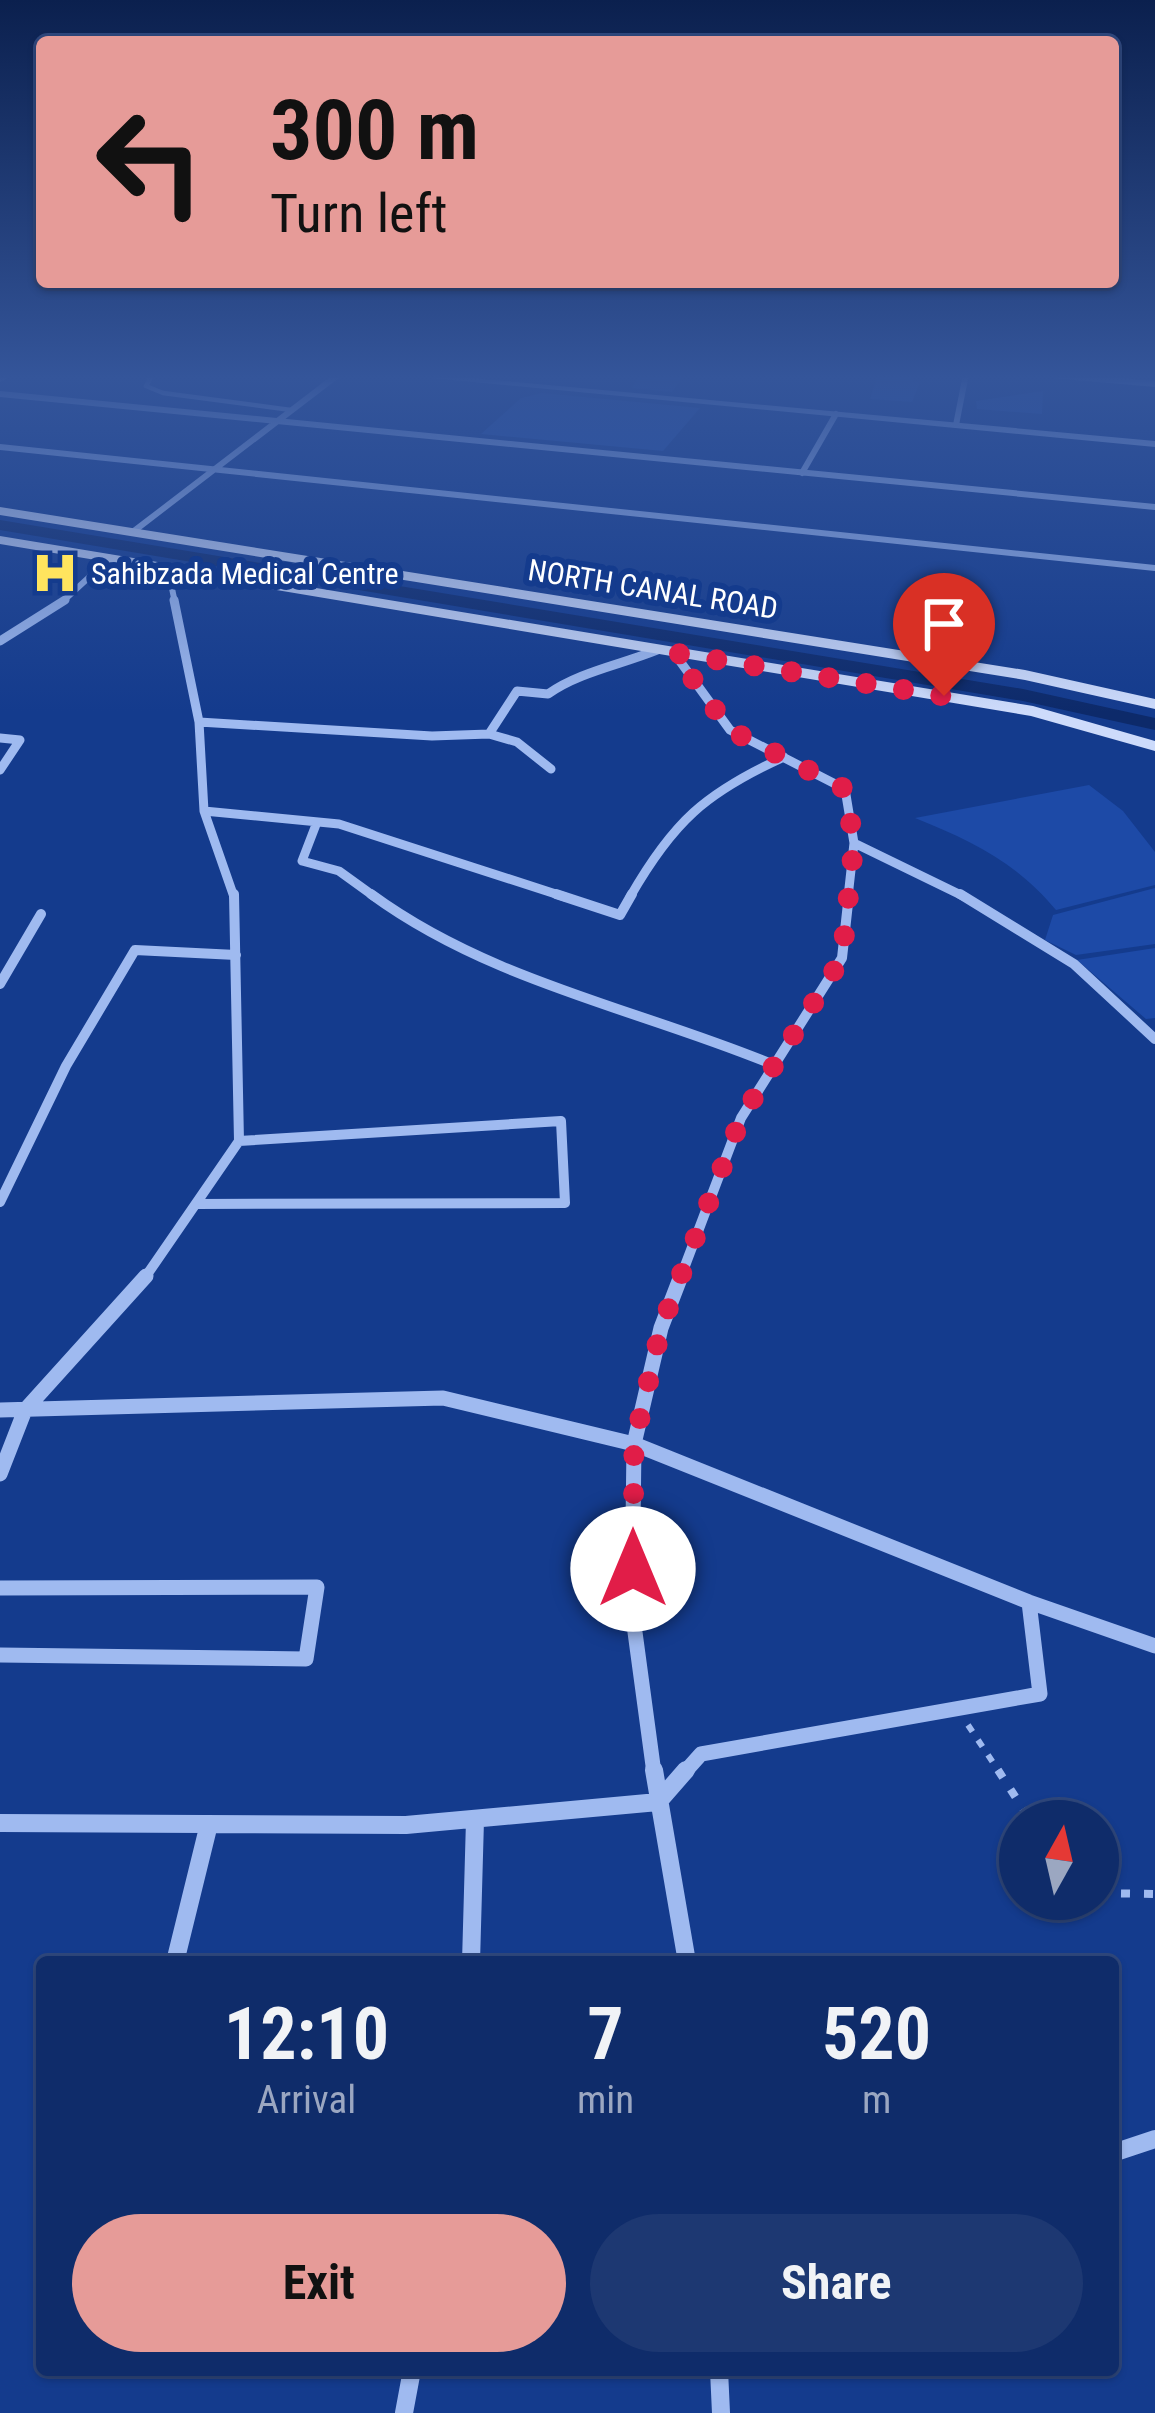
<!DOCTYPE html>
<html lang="en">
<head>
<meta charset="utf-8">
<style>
	:root { --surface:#0f2c6a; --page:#1d3872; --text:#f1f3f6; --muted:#9ba7c1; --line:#2f487e; --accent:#e69b98 }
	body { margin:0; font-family:"Roboto Condensed",sans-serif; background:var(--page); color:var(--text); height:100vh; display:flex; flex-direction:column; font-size:45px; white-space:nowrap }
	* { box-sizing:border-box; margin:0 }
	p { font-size:39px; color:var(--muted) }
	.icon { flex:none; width:66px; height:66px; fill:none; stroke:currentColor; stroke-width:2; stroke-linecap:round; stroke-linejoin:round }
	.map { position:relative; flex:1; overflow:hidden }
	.details { position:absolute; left:36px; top:1956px; width:1083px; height:420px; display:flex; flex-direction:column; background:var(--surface); border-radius:12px; box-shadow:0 3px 9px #0004,0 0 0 3px var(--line) }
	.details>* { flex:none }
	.guide { position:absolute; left:36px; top:36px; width:1083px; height:252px; border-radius:12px; box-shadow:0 3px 9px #0004,0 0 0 3px var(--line); background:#e69b98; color:#111; overflow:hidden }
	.needle { width:78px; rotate:8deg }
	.tools { position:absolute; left:999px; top:1800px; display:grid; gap:24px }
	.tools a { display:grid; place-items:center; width:120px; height:120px; border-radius:50%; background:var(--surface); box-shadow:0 3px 9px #0004,0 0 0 3px var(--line); font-size:60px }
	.pin { position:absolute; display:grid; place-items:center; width:102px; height:102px; color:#fff; margin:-123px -51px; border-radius:50% 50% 50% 0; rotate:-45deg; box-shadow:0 0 12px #0007 }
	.pin .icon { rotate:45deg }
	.me { position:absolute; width:132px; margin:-66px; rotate:0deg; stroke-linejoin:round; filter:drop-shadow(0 0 9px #0008) }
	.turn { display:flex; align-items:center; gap:42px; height:252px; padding:0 36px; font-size:54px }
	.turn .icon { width:156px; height:156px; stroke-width:2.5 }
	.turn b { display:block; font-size:84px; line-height:102px }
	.eta { display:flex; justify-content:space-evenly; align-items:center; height:204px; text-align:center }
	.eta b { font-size:72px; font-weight:700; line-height:84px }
	.action { display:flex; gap:24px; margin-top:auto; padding:24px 36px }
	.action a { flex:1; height:138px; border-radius:72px; background:var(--accent); color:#111; font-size:48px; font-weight:700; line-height:138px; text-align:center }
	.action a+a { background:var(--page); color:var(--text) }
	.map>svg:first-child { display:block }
	.green { fill:#1d4aa7 }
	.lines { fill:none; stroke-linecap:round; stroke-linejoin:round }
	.canal { fill:#0d2a6a; fill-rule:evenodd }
	.building { fill:#2250ac }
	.path-far1 { stroke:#9fbaf0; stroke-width:6; stroke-dasharray:8 10; stroke-linecap:butt }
	.path { stroke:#9fbaf0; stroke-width:8; stroke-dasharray:9 14; stroke-linecap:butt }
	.service { stroke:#9fbaf0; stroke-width:4.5 }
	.minor-far4 { stroke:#9fbaf0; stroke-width:6 }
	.minor-far3 { stroke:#9fbaf0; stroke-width:9 }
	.minor-far2 { stroke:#9fbaf0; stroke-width:10 }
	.minor-far1 { stroke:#9fbaf0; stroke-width:15 }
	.minor { stroke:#9fbaf0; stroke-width:18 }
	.tertiary { fill:#9fbaf0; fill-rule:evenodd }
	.secondary { fill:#cddbfb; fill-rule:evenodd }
	.route { stroke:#e11d48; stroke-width:21; stroke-dasharray:0 37.8 }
	.labels { text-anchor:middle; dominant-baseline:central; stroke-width:12; stroke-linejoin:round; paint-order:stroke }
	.far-poi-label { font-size:30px; fill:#fff; stroke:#143b8d; text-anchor:start }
	.far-street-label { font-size:30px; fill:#fff; stroke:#143b8d }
</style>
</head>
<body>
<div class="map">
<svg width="1155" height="2413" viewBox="0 0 1155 2413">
	<rect width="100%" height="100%" fill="#143b8d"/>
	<path class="green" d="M1089,785l34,26 32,41v33l-99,25c-40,-48 -84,-69 -141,-92z
		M1155,888v56l-79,11 -31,-15 8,-25z
		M1155,948v70l-9,1 -69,-59z"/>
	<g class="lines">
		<path class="canal" d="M0,520l1023,169 132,29v12l-132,-29 -1023,-171z"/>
	</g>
	<path class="building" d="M640,374h45l-13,18 -40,-4z
		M878,374h36l-1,8h7l-8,20 -42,-3z
		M1043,391l-1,23 -65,-5 -1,-8z
		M542,393l158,15 -37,43 -182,-17 40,-36z"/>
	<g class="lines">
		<path class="path-far1" d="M968,1725l32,48"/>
		<path class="path" d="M998,1770l33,51
			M1098,1893l57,1"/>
		<path class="service" d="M153,374l-7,12 17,7 128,17"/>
		<path class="minor-far4" d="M1041,374l114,10
			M0,379l9,-5
			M0,394l1155,113
			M956,425l10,-51
			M0,447l1155,121
			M802,473l34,-59
			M134,531l205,-157
			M168,569l7,34
			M61,603l49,-45"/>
		<path class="minor-far3" d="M174,600l25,122 5,89 30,86
			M0,641l65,-41
			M674,653l56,77 115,59 9,54
			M199,722l233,14 57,-2 28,-43 31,3c31,-22 72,-29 109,-44
			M489,734l28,8 34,27
			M0,738l20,2 -20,30
			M204,811l135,13 226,73
			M317,822l-15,39 37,10 36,26
			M630,897c43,-75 75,-104 154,-140
			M848,897l6,-54 111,54"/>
		<path class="minor-far2" d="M371,894c120,88 268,115 403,171
			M556,894l64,21 12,-21
			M960,894l114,70 81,75
			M0,984l41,-70
			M0,1202l66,-136 69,-116 101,5
			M197,1204l368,-1 -4,-82 -322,20
			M144,1279l95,-138 -5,-247
			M680,1279l61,-161 101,-160 7,-64"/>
		<path class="minor-far1" d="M0,1410l443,-12 191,46 27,-116 20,-52
			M0,1474l25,-64 121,-134
			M0,1588l317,-1 -11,72 -306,-4
			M654,1773l-22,-163 2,-166 395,158 126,44
			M684,1773l17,-19 339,-60 -11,-92"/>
		<path class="minor" d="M654,1770l33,192
			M0,1823l406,2 252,-23 28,-32
			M175,1962l34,-138
			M471,1962l4,-142
			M1113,2153l42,-14
			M719,2370l2,43
			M404,2413l8,-43"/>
		<path class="tertiary" d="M390,374h38l727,67v6z"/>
		<path class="secondary" d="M0,507l1025,163 130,29v10l-130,-29 -1025,-165z
			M0,536l1033,170 122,35v10l-124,-35 -1031,-172z"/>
	</g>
	<linearGradient id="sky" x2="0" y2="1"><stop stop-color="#0b204e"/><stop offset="0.53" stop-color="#34559a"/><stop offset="1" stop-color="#34559a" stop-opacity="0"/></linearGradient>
	<rect width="1155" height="712" fill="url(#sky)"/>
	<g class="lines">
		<path class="route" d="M633,1569l1,-125 27,-116 80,-210 101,-160 12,-115 -9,-54 -115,-59 -56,-77 270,43"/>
	</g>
	<defs>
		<g id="hospital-bare" transform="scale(3.6)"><path d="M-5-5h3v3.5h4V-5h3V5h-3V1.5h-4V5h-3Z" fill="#ffe45e" stroke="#143b8d" stroke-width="2.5" paint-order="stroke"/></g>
	</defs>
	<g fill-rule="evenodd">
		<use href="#hospital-bare" x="55" y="573"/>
	</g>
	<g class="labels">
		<g class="far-poi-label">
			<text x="91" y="573">Sahibzada Medical Centre</text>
		</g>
		<g class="far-street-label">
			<text transform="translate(653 589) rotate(9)">NORTH CANAL ROAD</text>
		</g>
	</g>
</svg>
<div class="tools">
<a><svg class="needle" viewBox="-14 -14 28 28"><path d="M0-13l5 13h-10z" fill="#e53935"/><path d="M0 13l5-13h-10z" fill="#9ba7c1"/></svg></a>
</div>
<div class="pin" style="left:944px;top:696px;background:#d93025"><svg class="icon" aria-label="arrive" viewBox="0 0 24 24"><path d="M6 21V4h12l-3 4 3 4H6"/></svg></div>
<svg class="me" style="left:633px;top:1569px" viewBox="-20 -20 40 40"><circle r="19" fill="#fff"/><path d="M0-13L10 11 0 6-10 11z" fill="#e11d48"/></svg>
<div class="guide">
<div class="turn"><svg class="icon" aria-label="left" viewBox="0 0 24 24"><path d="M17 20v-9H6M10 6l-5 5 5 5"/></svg><div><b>300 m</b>Turn left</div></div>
</div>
<section class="details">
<div class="eta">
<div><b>12:10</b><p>Arrival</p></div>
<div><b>7</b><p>min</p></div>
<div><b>520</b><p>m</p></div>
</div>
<div class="action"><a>Exit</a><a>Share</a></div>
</section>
</div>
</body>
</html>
